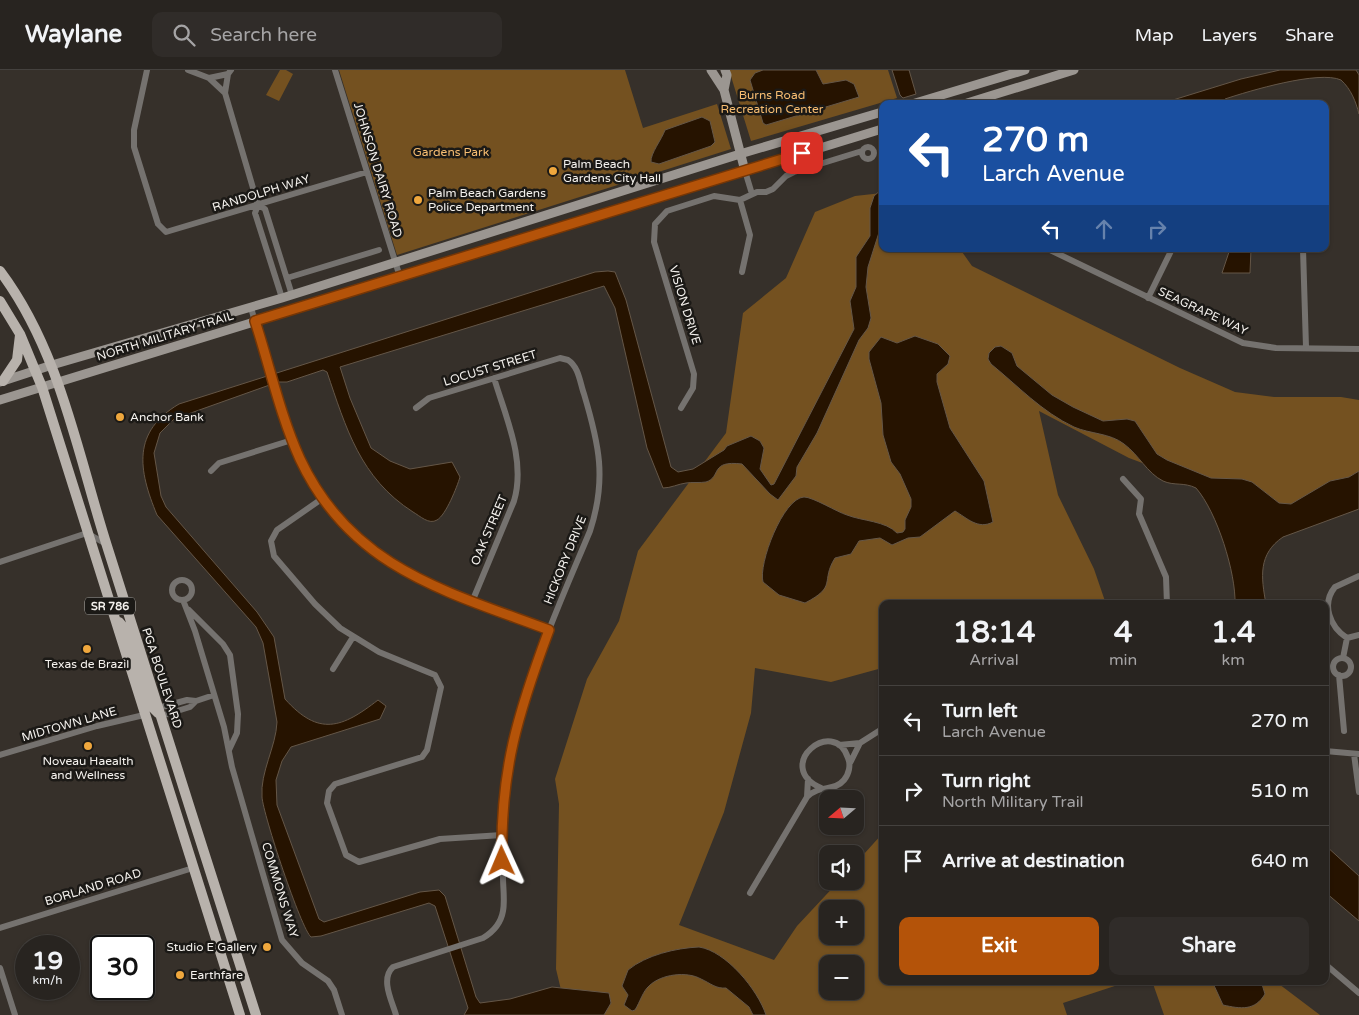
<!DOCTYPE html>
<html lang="en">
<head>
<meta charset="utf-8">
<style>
	:root { --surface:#282420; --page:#302c29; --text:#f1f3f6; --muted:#a5a4a5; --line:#44413e; --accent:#b45309 }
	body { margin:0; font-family:"Varela Round",sans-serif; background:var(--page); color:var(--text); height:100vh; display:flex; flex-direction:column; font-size:19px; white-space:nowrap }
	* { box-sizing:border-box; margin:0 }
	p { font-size:16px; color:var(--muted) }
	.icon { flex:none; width:28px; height:28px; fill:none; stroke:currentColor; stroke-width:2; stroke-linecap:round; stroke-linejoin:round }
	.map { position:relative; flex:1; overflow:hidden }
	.sheet { position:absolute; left:879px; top:530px; width:450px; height:385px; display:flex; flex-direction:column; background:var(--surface); border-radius:10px; box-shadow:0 1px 4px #0004,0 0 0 1px var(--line) }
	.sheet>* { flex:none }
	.hud { position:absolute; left:879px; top:30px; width:450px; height:152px; border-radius:10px; box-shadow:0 1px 4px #0004,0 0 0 1px var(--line); background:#1a4fa0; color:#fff; overflow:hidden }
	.needle { width:32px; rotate:251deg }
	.controls { position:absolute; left:819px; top:720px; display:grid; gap:10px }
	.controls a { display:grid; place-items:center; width:45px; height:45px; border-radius:10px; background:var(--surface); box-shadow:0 1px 4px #0004,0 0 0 1px var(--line); font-size:25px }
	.speed { position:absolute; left:15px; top:865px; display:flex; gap:10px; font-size:25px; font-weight:700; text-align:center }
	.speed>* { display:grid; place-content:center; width:65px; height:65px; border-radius:50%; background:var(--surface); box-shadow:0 1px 4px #0004,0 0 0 1px var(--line); line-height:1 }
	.speed small { font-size:12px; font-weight:400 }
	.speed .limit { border:2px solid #111; border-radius:8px; background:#fff; color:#111 }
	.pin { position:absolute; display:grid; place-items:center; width:42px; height:42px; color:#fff; margin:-21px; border-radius:10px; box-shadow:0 2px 8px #0006 }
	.me { position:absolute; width:55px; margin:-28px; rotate:359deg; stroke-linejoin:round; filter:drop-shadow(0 0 4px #0008) }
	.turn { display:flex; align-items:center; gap:18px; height:105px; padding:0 20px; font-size:22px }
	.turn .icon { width:65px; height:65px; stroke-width:2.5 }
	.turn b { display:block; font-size:35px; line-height:42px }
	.lanes { display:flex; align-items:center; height:48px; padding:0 20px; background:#0003; justify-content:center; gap:25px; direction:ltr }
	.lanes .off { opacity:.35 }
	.eta { display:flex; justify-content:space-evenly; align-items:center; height:85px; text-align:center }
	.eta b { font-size:30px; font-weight:700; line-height:35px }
	.action { display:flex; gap:10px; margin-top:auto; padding:10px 20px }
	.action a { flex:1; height:58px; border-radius:10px; background:var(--accent); color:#fff; font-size:20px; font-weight:700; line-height:58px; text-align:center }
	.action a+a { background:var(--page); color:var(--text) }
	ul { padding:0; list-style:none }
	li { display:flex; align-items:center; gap:15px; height:70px; padding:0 20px; border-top:1px solid var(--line) }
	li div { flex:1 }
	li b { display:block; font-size:19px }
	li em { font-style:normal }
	header { display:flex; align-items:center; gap:30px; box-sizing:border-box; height:70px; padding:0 25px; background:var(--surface); border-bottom:1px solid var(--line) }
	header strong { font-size:24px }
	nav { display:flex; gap:28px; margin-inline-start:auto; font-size:18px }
	.search { width:350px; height:45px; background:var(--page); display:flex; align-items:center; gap:12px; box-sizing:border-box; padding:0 18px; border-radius:10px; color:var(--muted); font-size:19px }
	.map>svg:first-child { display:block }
	.green { fill:#745120; fill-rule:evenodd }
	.water { fill:#261300; stroke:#645647 }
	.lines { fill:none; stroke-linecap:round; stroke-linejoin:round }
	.street { stroke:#75726f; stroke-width:6 }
	.secondary { stroke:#9b9691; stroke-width:9 }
	.primary { stroke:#b8b2ac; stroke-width:10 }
	.route-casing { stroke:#753606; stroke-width:12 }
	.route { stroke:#b45309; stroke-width:9 }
	.poi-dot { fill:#efa73d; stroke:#1b1916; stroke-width:2 }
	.labels { text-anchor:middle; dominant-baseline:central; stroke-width:5; stroke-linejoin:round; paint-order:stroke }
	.shield { fill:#1b1916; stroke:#b3b0ac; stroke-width:1 }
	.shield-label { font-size:11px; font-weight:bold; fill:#f4f1ed }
	.park-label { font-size:12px; fill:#f8be72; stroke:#1b1916 }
	.poi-label { font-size:12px; fill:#f4f1ed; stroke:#1b1916; text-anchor:start }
	.street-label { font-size:12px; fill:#f4f1ed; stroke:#1b1916 }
</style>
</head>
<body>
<header>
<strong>Waylane</strong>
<div class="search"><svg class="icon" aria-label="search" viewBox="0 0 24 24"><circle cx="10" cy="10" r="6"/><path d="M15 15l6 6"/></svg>Search here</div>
<nav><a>Map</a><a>Layers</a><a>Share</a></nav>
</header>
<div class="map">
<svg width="1359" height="945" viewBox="0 0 1359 945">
	<rect width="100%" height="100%" fill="#36302a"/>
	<path class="green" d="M280,0h6l7,4 -14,27 -13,-6z
		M339,0h286l18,58 74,-24 14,45 -334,106z
		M729,0h159l9,28 -146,43z
		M882,123v56h78l12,17 208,102 55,24 39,5h67l18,3v98l-91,12 -139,-52 -90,-47 19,84 36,74 12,35h-224v64l-51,14 -76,-14 -4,45 -27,99 -45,113 95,35 23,-34 42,-45h16v-17l27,-30v147h248l-67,22 4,12h-500l-11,-46 3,-165 -4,-25 32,-100 32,-58 19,-70 88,-118 17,-120 43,-35 29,-66 40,-16zM828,839h27v27h-27zM828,894h27v27h-27z
		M1152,911h123l45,34h-156z"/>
	<path class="water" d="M763,0h53l7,14 23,-4 8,4 5,13 -93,28 -3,-2 -13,-43 5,-7z
		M892,0h17l7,24 -13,4 -3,-3z
		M1280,0h76l3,5v39c-3,-12 -8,-25 -18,-34 -22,-10 -92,11 -116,19l1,5h-66l81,-25z
		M702,47l8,4 5,21 -4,4 -52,18 -8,-2c-1,-8 11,-23 14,-32z
		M882,119v34l-14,44 -2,20 5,31 -3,10 -9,12 -42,93 -20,34 -1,9 -18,24 -8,-6 -28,-30c-33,-4 -20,13 -36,18 -6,1 -14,0 -20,1 -8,1 -15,5 -23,5l-16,-40 -32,-140 -11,-22 -264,81 10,31 21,50 19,13 20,8 42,-7 8,15c-3,10 -14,38 -23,43 -8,5 -17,-4 -24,-8 -53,-34 -67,-84 -86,-140l-4,-2 -36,12h-9l-104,37 -14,14 -6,20 7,43 5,11 91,105 17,25 11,62c34,38 57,29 93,1l8,6 -6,13 -89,28 -9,14 -6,19 1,25 42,114 5,3 96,-30 19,-2 6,6 31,101 4,6 30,-4 42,-12 57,6 2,10 -7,12h-140l4,-7 -33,-102 -6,-3 -108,33 -10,1c-10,-8 -48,-123 -49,-140 -2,-25 14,-50 15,-75l-14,-79 -7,-16 -99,-112c-19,-46 -25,-83 22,-111l416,-132 13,-1 7,1 11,28 45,167 7,5 15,-3 31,-19 3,-4 24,-10 9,5 4,7 -4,21 11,16 3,-1 80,-155 -4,-28 6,-14v-30l14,-21v-28l4,-12z
		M1230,179h21l-1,24h-28z
		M915,266l23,8 12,12 -2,8 -11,10v8l13,46 34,53 9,41c-15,8 -26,-4 -38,-11l-35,26 -12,1 -16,7 -12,-7 -21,3 -8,13 -16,4c-15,24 3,28 -30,45l-26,-8 -16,-13c-5,-18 20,-84 41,-85 9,0 33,15 43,18 15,6 39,6 50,18l6,-1 2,-3v-9l6,-13v-8l-11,-25 -9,-12 -8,-27 -2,-32 -12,-44v-7l12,-15 16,6z
		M1001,276l11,7 5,13 35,29 21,12 30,14 24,-2 8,2 22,33 10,6 44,18 31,1 10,3 27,21 12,1 39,-23 19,-4 10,-6v38l-76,28c-25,17 -22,40 -17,67h-31c1,-31 -18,-92 -39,-116 -12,-6 -22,-2 -33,-7 -16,-8 -24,-26 -39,-37 -14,-11 -34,-10 -50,-17 -32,-15 -56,-41 -83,-63l-3,-5 1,-6 6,-6z
		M1325,775l34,31v45l-34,-29z
		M699,877c27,4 59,43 67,68h-13l-4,-8 -23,-19c-10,1 -16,-5 -25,-9 -14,-8 -40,-5 -52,7 -6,5 -9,16 -14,24l-3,1 -8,-6 4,-10 -6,-9 6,-16c18,-15 48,-22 71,-23z
		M1212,911h49l4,13c-10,17 -24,15 -42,11z"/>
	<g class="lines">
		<path class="street" d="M147,0l-13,60v17l24,77 8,8 201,-60
			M188,0l21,8 16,15 33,112 -3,8 27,85
			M335,0l65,207
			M209,8l19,-4 3,-4
			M225,23l3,-19
			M862 83a6 6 0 1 1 12 0a6 6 0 1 1-12 0Z
			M745,101l7,23
			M740,130l10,35 -8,37
			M258,135l7,4 27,86
			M1048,179l195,94 33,5 83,1
			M1303,179l3,98
			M287,208l92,-28
			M1148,228l24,-49
			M251,238c32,104 50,206 153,264 45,26 97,40 145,58
			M681,338l12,-20 1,-14 -40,-132 1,-18 12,-13 47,-15 26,4 17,-8h9l7,-3 13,-13 8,-4 68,-21
			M211,401l8,-8 73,-23
			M1123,409l18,20 -2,15 27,63 1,27
			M323,428l-46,32 -6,11 3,15 41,48 25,24 39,24 56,23 6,12 -14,63 -5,7 -87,27 -6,7 -2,12 19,52 13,7 81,-23 62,-4
			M0,492l87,-29 19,11
			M1359,506l-24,11c-14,17 -5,40 12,51l12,-3
			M172 520a10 10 0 1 1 20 0a10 10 0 1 1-20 0Z
			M183,530l12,31 29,96 8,40 50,173 20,23 26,18 6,9 8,25
			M472,532l42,-101c12,-41 -8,-83 -20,-123
			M189,540l34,34 7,11 8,59 -1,19 -8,17
			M1333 597a9 9 0 1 1 18 0a9 9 0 1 1-18 0Z
			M1343,588l4,-20
			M333,599l20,-32
			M1339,605l5,56
			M158,638l29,-8 9,1
			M161,646l29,-9 6,-6 18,-6
			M860,673l22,-14
			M839,675l21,-2 -10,20
			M1325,681l34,3
			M1354,684l5,38
			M0,685l97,-29 47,-11
			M808,709l-1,18c13,-13 27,-5 37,-17 5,-6 7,-15 4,-22 -14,-43 -76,8 -27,30
			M750,823l57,-96
			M0,858l193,-60
			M1325,894l34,29
			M0,898l15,47
			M396,945c-4,-14 -16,-36 -3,-48l90,-29c10,-6 18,-15 20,-27 2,-10 0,-23 0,-34 -1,-21 -2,-43 0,-64 6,-101 49,-191 87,-282 17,-52 9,-87 -6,-137 -4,-11 -5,-27 -16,-34l-8,-2 -131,40 -13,10"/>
		<path class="secondary" d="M711,0l13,20 21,81
			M724,20l3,-15 -2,-5
			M912,34l113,-34
			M964,34l110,-34
			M0,312l52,-17 230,-67 458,-144 142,-42
			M0,330l882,-271"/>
		<path class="primary" d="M0,201c60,80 77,181 107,275 49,156 99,313 149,469
			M0,231l20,33 22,53 198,628
			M3,311l14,-21 3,-25
			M119,552c23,24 14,69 39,91"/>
	</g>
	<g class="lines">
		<g class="route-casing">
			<path id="route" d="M502,791c-2,-90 16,-148 47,-231 -104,-39 -198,-62 -249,-171 -20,-44 -30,-92 -45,-138l547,-168"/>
		</g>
		<use href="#route" class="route"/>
	</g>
	<g class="poi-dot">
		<circle cx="553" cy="101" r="5"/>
		<circle cx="418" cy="130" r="5"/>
		<circle cx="120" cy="347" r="5"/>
		<circle cx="87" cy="579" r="5"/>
		<circle cx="88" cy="676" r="5"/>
		<circle cx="267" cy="877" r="5"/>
		<circle cx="180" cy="905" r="5"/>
	</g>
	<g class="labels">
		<rect class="shield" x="85" y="527.5" width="50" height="17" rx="4"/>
		<g class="shield-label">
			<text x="110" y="536">SR 786</text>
		</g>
		<g class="park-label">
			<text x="772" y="25">Burns Road<tspan x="772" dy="14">Recreation Center</tspan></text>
			<text x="451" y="82">Gardens Park</text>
		</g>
		<g class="poi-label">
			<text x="563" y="94">Palm Beach<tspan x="563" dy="14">Gardens City Hall</tspan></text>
			<text x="428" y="123">Palm Beach Gardens<tspan x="428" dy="14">Police Department</tspan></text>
			<text x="130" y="347">Anchor Bank</text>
			<text x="87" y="594" text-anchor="middle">Texas de Brazil</text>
			<text x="88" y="691" text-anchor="middle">Noveau Haealth<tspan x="88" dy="14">and Wellness</tspan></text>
			<text x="257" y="877" text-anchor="end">Studio E Gallery</text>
			<text x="190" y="905">Earthfare</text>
		</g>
		<g class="street-label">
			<text transform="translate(378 100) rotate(73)">JOHNSON DAIRY ROAD</text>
			<text transform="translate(261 123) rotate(-17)">RANDOLPH WAY</text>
			<text transform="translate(685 235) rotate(73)">VISION DRIVE</text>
			<text transform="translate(1203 241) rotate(25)">SEAGRAPE WAY</text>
			<text transform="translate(165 266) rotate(-17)">NORTH MILITARY TRAIL</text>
			<text transform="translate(490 298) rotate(-17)">LOCUST STREET</text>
			<text transform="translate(489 460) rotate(-67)">OAK STREET</text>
			<text transform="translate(565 490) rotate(-68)">HICKORY DRIVE</text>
			<text transform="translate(162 608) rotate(72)">PGA BOULEVARD</text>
			<text transform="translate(69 654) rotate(-16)">MIDTOWN LANE</text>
			<text transform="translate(93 817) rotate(-17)">BORLAND ROAD</text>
			<text transform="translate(280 820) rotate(73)">COMMONS WAY</text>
		</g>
	</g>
</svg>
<div class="controls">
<a><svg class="needle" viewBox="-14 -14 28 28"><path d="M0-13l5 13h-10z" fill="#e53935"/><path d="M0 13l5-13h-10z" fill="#a5a4a5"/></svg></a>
<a><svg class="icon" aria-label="sound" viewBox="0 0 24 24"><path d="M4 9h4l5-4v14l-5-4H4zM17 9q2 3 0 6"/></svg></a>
<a>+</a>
<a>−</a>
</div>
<div class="speed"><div>19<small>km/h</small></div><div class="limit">30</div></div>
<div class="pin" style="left:802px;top:83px;background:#d93025"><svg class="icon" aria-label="arrive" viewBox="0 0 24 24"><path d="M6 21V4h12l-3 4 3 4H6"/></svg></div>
<svg class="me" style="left:502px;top:791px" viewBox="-20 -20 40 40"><path d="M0-17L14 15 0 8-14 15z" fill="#b45309" stroke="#fff" stroke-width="4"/></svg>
<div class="hud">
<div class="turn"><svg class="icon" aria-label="left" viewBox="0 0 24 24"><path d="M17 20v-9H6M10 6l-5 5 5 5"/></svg><div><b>270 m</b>Larch Avenue</div></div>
<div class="lanes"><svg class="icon" aria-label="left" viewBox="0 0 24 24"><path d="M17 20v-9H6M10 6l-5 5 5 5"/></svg><svg class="icon off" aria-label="ahead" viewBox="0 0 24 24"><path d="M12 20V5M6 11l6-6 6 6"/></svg><svg class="icon off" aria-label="right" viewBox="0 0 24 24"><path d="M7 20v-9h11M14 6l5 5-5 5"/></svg></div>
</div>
<section class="sheet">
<div class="eta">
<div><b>18:14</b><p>Arrival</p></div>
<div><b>4</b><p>min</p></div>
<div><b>1.4</b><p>km</p></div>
</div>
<ul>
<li><svg class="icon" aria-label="left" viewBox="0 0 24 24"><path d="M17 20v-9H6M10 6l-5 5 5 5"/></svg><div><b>Turn left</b><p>Larch Avenue</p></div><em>270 m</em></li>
<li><svg class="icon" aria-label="right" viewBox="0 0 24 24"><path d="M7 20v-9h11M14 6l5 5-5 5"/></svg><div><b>Turn right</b><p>North Military Trail</p></div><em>510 m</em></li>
<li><svg class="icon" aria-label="arrive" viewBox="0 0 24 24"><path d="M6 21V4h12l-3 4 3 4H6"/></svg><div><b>Arrive at destination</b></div><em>640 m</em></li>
</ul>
<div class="action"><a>Exit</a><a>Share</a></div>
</section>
</div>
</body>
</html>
